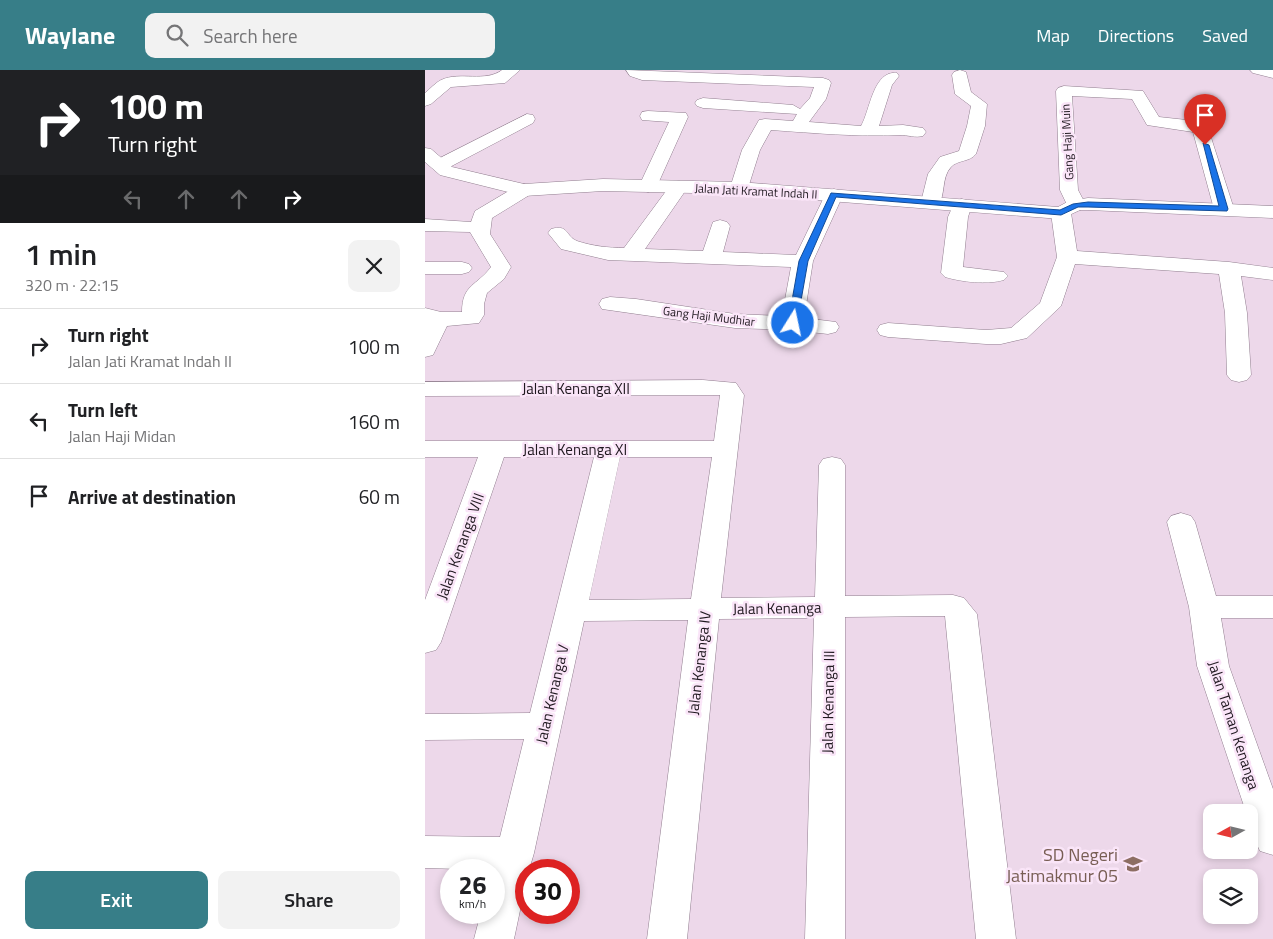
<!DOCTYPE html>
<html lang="en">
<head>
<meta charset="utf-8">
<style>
	:root { --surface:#fff; --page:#f2f2f2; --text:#202124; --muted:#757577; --line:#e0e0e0; --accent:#377e88 }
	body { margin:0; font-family:"Titillium Web",sans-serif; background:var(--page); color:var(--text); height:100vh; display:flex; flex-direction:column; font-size:19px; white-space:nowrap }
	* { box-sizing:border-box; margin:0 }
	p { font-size:16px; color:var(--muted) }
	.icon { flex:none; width:28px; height:28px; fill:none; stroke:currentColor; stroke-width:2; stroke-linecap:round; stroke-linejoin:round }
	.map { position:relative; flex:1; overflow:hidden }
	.drawer { display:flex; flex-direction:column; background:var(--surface); width:425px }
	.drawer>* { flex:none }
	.hud { background:#202124; color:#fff; overflow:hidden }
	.needle { width:32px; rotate:262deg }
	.tools { position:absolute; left:778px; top:734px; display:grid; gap:10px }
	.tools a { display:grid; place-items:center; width:55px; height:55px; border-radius:10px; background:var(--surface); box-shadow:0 2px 8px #0003; font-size:25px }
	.speed { position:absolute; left:15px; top:789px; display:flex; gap:10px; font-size:25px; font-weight:700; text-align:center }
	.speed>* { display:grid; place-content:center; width:65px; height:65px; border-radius:50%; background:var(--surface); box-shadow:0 2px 8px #0003; line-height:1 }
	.speed small { font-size:12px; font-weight:400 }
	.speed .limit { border:8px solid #d22; background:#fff; color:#111 }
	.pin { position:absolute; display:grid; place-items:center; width:42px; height:42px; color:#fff; margin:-51px -21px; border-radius:50% 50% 50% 0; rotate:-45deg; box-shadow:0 0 5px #0007 }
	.pin .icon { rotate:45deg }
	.me { position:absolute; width:55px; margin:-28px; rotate:10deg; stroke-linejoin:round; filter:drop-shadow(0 0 4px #0008) }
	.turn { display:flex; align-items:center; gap:18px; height:105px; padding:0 25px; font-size:22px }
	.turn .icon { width:65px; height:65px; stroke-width:2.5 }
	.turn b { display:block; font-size:35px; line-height:42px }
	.lanes { display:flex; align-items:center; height:48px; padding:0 25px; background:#0003; justify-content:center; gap:25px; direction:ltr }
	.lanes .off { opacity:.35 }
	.round { display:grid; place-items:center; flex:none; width:52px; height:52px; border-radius:10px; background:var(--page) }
	.head { display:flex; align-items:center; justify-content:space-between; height:85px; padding:0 25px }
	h1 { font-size:30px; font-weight:600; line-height:38px }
	.button { display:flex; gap:10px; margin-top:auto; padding:10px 25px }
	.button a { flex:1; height:58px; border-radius:10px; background:var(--accent); color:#fff; font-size:20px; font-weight:600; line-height:58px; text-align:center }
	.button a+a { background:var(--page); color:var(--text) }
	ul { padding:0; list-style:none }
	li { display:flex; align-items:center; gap:15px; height:75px; padding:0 25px; border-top:1px solid var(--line) }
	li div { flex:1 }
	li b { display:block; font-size:19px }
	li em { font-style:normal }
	header { display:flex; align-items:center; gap:30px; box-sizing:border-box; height:70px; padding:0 25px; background:var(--accent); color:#fff }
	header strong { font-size:24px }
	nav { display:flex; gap:28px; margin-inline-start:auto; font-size:18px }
	.search { width:350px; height:45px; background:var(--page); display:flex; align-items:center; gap:12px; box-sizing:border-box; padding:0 18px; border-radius:10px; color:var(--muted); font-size:19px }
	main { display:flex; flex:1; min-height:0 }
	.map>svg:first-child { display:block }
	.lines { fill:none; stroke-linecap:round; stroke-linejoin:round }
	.minor-casing { stroke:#917e8f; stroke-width:1 }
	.tertiary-casing { stroke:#917e8f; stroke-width:1 }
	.minor { fill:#fff; fill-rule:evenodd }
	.tertiary { fill:#fff; fill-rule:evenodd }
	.route { fill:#1a73e8; stroke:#114b97 }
	.labels { text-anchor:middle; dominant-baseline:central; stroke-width:5; stroke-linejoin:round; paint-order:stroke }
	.far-street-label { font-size:12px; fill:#1f181f; stroke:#fae5f8 }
	.street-label { font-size:15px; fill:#1f181f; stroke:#fae5f8 }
	.near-education-label { font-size:18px; fill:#785e54; stroke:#fae5f8; text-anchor:end }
</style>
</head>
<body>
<header>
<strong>Waylane</strong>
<div class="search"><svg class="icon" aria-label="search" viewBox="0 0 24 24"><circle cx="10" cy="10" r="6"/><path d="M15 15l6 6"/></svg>Search here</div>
<nav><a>Map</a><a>Directions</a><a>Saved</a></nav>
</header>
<main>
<section class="drawer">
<div class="hud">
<div class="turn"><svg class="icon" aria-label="right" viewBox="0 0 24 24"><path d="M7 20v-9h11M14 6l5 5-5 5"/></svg><div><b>100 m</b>Turn right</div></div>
<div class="lanes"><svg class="icon off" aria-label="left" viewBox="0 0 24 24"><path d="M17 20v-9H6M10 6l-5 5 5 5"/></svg><svg class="icon off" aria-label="ahead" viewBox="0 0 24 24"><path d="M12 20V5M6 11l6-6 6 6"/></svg><svg class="icon off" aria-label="ahead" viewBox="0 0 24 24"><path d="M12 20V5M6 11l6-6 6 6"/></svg><svg class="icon" aria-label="right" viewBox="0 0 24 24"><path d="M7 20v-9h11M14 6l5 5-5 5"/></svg></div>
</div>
<div class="head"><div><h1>1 min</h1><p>320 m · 22:15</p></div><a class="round"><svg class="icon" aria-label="close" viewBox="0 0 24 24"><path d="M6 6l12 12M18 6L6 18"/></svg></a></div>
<ul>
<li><svg class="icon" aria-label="right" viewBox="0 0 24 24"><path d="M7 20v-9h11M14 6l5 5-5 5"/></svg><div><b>Turn right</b><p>Jalan Jati Kramat Indah II</p></div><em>100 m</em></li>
<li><svg class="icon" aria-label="left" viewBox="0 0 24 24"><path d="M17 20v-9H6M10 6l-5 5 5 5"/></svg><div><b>Turn left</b><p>Jalan Haji Midan</p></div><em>160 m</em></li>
<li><svg class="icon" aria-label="arrive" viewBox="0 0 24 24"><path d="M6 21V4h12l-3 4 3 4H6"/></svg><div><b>Arrive at destination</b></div><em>60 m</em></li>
</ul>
<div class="button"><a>Exit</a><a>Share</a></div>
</section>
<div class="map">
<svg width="848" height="869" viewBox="0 0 848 869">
	<rect width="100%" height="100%" fill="#edd8ea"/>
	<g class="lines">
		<g class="minor-casing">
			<path id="minor" d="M77,0h18l-15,13 -54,4 -20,17 -6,2v-13c5,-4 10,-10 16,-13 19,-9 44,3 61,-10z
				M201,0l197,8 6,2 2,3 -5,16 -17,23 52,4c9,-15 12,-56 36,-53l2,3 -7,9 -13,41 24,-1 20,3 3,4 -3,4c-8,2 -15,-1 -23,-1 -44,2 -86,-2 -129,-5l-11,20 -12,38 -2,4 -7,2 -7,-2 -2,-4 12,-38 17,-30 6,-1 28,2 4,-7 -94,-6 -6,-2 -2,-3 2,-3 6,-2 90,7 7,4 10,-11 4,-11 -172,-7 -12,-4z
				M535,0l6,2 5,20 16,12 -2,22 -9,28c-6,8 -19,6 -25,13 -10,11 -5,27 -13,39l-7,2 -7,-2 -3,-4 7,-28 12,-17 19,-6 8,-25 4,-20 -16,-12 -3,-19 2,-3z
				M825,0h23v8l-20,-5z
				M639,16l79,5 16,26 37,4 11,4 27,84 -3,4 -7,2 -7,-2 -3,-4 -21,-77 -46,-7 -15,-26 -60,-3 6,94 8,15 -3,4 -7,2 -7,-2 -9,-19 -4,-99 2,-3z
				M223,41l38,2 2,4 -31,69 -2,4 -7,2 -7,-2 -2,-4 30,-64 -27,-2 -2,-4 2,-4z
				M102,44l6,1 2,4 -2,4 -87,46 -6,1 -6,-1 -3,-4 3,-4z
				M254,111l7,2 2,4 -43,62 58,2 10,-29 7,-2 7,2 3,4 -7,26 73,3 31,-64 7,-2 7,2 2,4 -30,66 -9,57 32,4 3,5 -3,5 -8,2 -36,-4 -57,-2 -133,-19 -3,-5 3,-5 8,-2 26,2 99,15 47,2 9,-49 -183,-7 -47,-11 -13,-16 3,-4c18,-5 14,7 26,12 15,5 32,7 47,7l48,-65z
				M99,114l7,2 2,4 -2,4 -39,24 -2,16 21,33 -7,12 -17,14 -3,11v11l-5,8 -32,3 -14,29 -8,2v-49l16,4h21c0,-28 15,-26 29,-45l-21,-35 -45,-1v-12l46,3 4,-11 42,-25z
				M537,129l7,2 3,4 -4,12 -5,50 41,5 4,4 -4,4c-17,5 -42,2 -59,-3l-4,-4 7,-56 7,-16z
				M636,137l7,2 3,4 6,38 152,11 44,6v12l-32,-4 6,37 4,62 -4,5 -8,2 -8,-2 -4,-5 -2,-62 -6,-39 -144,-10 -14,42 -34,32 -26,6h-15l-98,-7 -8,-2 -3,-5 3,-5 8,-2 98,7 25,-2 29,-25 17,-46 -6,-44 3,-4z
				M0,192h37l7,2 3,4 -3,4 -7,2h-37z
				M278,310l33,3 8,12 -23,203 94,-1 4,-132 4,-6 9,-2 9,2 4,6v131l108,-1 11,3 13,16 39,325h-40l-31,-323 -100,1v322h-40l9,-321 -95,1 -32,320h-40l41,-319 -104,1 -50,232 -5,17h-3v12l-12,57h-40l7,-27h13v-42l-69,-2v-32l75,1 24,-98 -99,1v-26l105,-1 64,-256h-90l-63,185 -5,8 -11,3v-53l53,-143h-53v-16h289l6,-46 -295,1v-14zM195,387h92l-21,142 -102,1z
				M756,443l10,3 4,6 21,74h57v22h-52l8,48 44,123v66l-13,-4c-6,-13 -11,-25 -11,-39h-3l-49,-146 -8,-59 -22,-85 4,-6z"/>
		</g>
		<g class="tertiary-casing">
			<path id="tertiary" d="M0,78l6,1 21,18 72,17 79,-5 136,3 319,25 11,-6 19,-3 185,8v12l-185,-8h-8l-19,9 -322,-25 -136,-3 -79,5 -84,-21 -15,-13z"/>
		</g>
		<use href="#minor" class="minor"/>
		<use href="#tertiary" class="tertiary"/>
	</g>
	<path class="route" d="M778,73l6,2 19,64 -1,2 -139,-4h-10l-17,8 -225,-18 -28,64 -11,62 -4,3 -5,-3 11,-62 32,-68 229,17 13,-6 15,-2 131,4z"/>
	<defs>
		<g id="school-bare" transform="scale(1.5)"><path d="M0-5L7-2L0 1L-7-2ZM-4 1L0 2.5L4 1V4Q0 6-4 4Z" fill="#8d6e63" stroke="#fae5f8" stroke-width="2.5" paint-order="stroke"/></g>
	</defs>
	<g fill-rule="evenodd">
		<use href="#school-bare" x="708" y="794"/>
	</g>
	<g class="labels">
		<g class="far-street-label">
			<text transform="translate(642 72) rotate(-93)">Gang Haji Muin</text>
			<text transform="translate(331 121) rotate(3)">Jalan Jati Kramat Indah II</text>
			<text transform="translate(284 246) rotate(7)">Gang Haji Mudhiar</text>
		</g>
		<g class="street-label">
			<text x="151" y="318">Jalan Kenanga XII</text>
			<text x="150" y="379">Jalan Kenanga XI</text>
			<text transform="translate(35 476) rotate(-70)">Jalan Kenanga VIII</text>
			<text transform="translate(352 538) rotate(-1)">Jalan Kenanga</text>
			<text transform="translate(274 593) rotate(-83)">Jalan Kenanga IV</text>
			<text transform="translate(127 624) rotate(-77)">Jalan Kenanga V</text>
			<text transform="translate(403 632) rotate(-89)">Jalan Kenanga III</text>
			<text transform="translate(809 655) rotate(72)">Jalan Taman Kenanga</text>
		</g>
		<g class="near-education-label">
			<text x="693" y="784">SD Negeri<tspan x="693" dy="21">Jatimakmur 05</tspan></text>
		</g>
	</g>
</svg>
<div class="tools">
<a><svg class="needle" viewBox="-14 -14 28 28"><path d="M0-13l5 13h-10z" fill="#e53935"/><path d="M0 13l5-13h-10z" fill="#757577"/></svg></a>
<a><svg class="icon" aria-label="layers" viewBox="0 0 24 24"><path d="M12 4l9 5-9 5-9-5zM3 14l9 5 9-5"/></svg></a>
</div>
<div class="speed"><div>26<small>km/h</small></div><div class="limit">30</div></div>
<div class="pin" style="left:780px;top:75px;background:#d93025"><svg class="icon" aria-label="arrive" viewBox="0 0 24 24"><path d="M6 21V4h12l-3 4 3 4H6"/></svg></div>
<svg class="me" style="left:368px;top:253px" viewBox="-20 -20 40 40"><circle r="17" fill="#1a73e8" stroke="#fff" stroke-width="3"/><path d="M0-11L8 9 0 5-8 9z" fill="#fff"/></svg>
</div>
</main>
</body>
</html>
